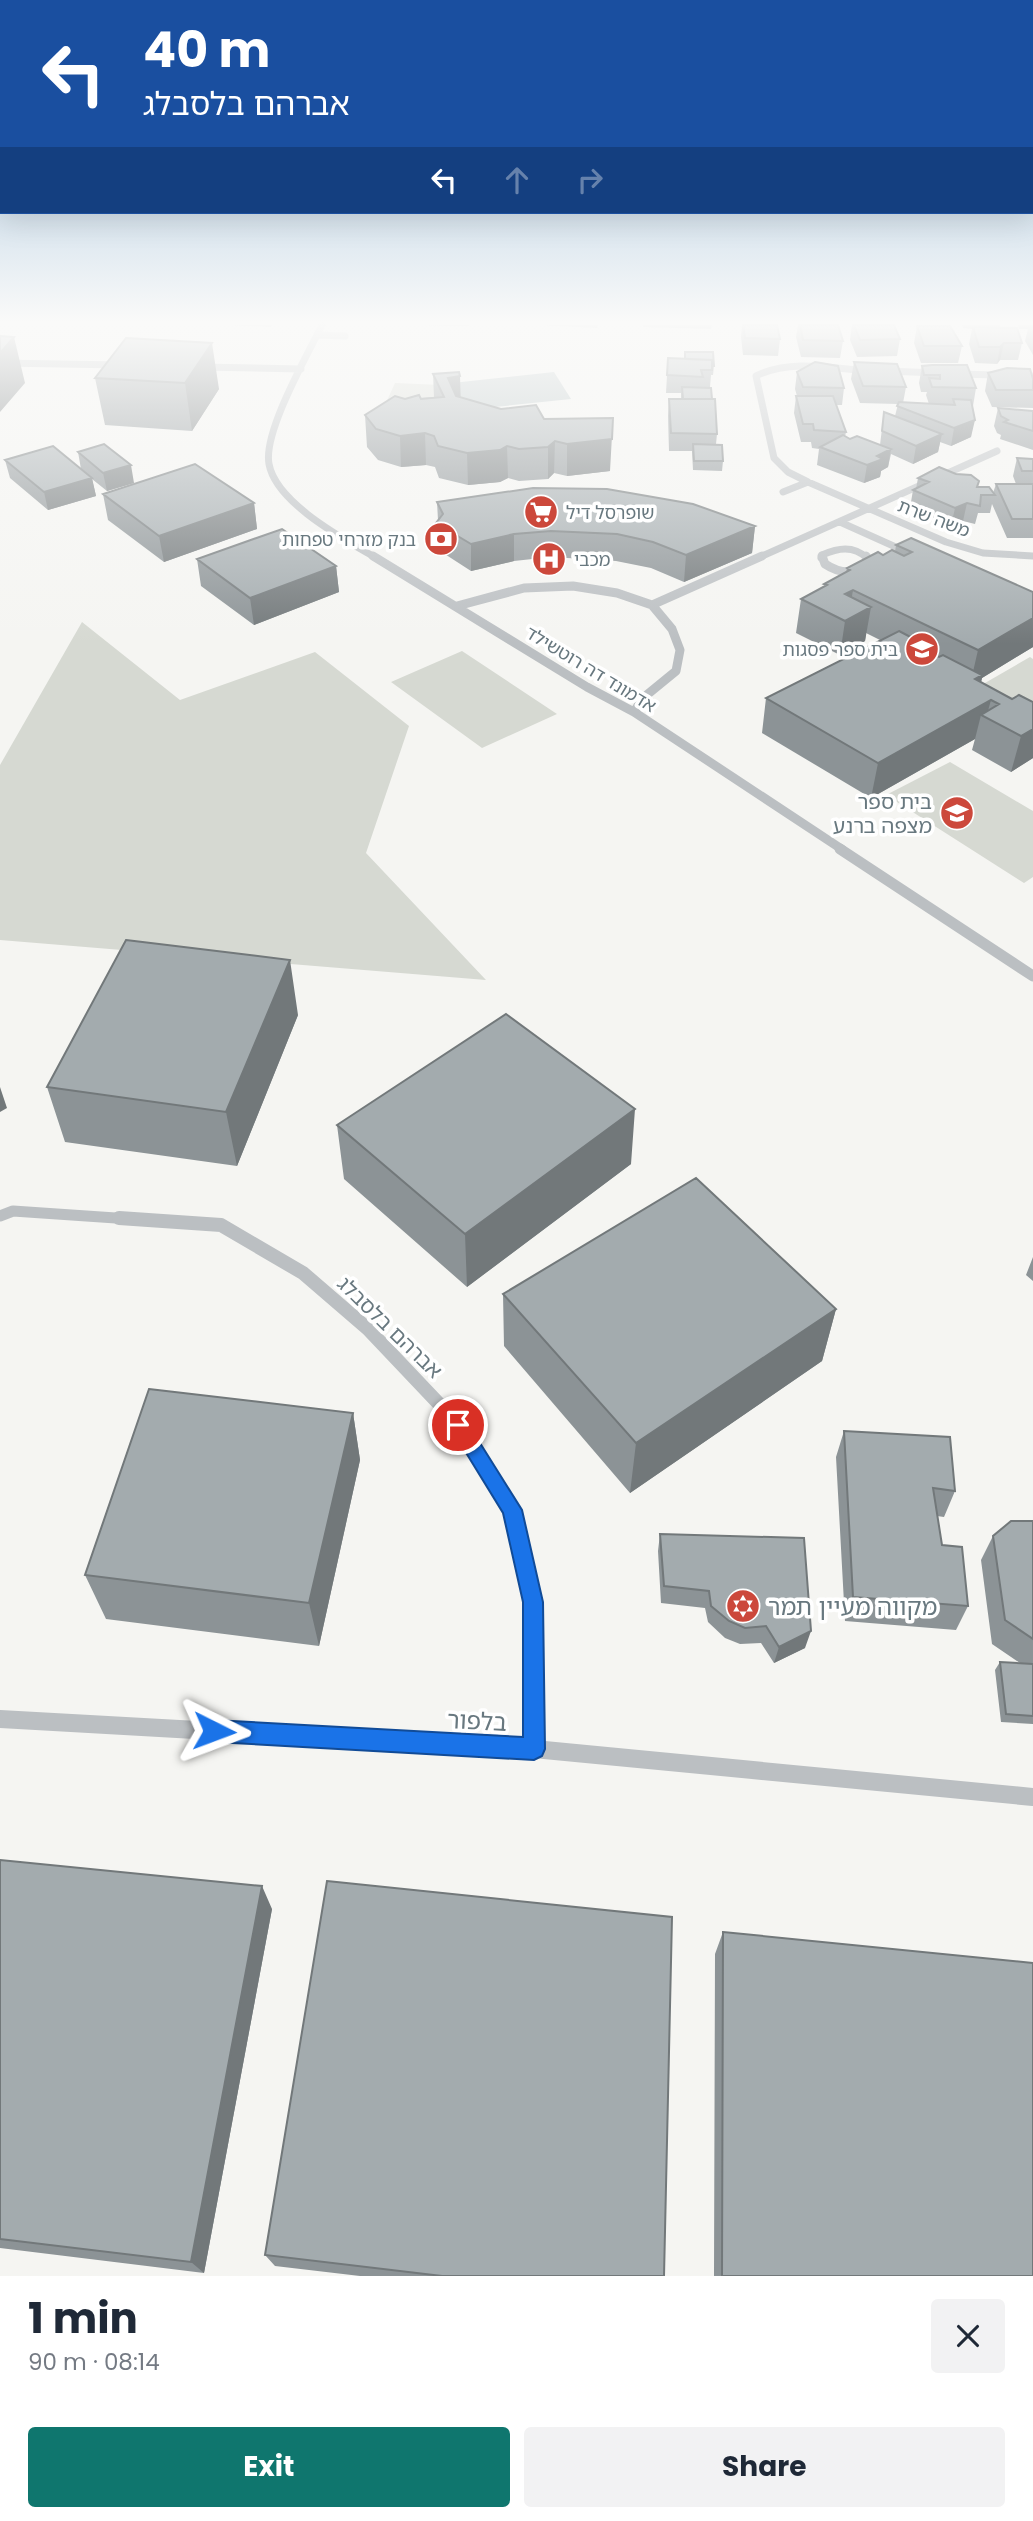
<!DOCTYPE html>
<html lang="en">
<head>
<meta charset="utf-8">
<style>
	:root { --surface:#fff; --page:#f2f2f3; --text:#1f2937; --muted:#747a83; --accent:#0f766e }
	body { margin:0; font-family:Poppins,"Noto Sans Hebrew",sans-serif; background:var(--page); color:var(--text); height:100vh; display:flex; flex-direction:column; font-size:26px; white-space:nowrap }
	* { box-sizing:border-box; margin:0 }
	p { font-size:23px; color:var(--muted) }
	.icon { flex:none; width:38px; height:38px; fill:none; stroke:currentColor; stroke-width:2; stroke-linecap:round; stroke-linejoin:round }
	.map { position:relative; height:2276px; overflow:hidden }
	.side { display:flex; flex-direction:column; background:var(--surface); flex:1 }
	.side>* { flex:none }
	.hud { position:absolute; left:0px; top:0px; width:1034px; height:214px; box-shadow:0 7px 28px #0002; background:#1a4fa0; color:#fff; overflow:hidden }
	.pin { position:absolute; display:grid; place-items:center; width:60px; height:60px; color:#fff; margin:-30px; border:4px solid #fff; border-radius:50%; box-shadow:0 2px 7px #0007 }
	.me { position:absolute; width:77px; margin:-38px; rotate:93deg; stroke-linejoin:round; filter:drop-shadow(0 0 5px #0008) }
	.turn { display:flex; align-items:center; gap:24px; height:147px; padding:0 28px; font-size:32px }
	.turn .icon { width:91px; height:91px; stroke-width:2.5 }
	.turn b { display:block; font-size:49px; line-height:60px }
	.lanes { display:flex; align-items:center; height:66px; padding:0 28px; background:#0003; justify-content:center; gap:35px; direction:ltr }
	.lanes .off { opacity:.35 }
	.round { display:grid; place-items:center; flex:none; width:74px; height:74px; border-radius:7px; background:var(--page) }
	.head { display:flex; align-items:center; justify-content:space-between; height:119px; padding:0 28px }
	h1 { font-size:42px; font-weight:700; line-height:52px }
	.button { display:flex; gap:14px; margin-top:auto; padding:14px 28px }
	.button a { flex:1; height:80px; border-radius:7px; background:var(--accent); color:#fff; font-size:28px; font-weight:700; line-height:80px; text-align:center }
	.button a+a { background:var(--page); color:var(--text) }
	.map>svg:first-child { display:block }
	.green { fill:#d6d9d2 }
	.water { fill:#b4c0c2 }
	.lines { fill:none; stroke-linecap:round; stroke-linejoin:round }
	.minor-far4 { stroke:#bbbfc2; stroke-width:7 }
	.minor-far3 { stroke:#bbbfc2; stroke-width:9 }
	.minor-far2 { stroke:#bbbfc2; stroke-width:11 }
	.minor-far1 { stroke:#bbbfc2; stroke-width:14 }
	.minor { stroke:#bbbfc2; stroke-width:18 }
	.wall { fill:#8c9396 }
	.shaded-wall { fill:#72787a }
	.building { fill:#a3abae; stroke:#72787a; stroke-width:2 }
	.route { fill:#1a73e8; stroke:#114b97; stroke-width:2 }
	.labels { text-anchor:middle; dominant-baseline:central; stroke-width:7; stroke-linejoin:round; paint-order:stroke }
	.far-poi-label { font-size:18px; fill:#68787f; stroke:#fff; text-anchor:start }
	.far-street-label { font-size:18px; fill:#68787f; stroke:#fff }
	.poi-label { font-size:21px; fill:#68787f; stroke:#fff; text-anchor:end }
	.street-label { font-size:21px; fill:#68787f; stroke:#fff }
	.near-poi-label { font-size:24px; fill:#68787f; stroke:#fff; text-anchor:start }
	.near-street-label { font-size:24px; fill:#68787f; stroke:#fff }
</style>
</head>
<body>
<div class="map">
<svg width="1033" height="2276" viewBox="0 0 1033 2276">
	<rect width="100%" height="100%" fill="#f5f5f2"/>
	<path class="green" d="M395,383l46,2 -14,36 -48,-3z
		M82,622l98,78 135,-48 94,74 -43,127 120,127 -486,-40v-175z
		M462,651l95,63 -75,34 -91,-66z
		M1030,657l3,2v57l-55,-29z
		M950,762l83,49v66l-9,6 -138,-88z"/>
	<path class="water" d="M554,372l17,27 -105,11 -14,-27z"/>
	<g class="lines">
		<path class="minor-far4" d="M322,325c-15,31 -59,107 -53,139 7,39 75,75 107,94
			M318,335l27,1
			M0,363l122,2
			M200,367l101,2
			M868,371c-37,-3 -78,-12 -112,5l18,82 14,14 20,10 138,60 37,11 50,3
			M886,371l52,2
			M956,374l77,2
			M783,492l25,-10
			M840,522l69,31
			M758,558l239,-107
			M821,558l1,-3c16,-7 31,-10 45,3"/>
		<path class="minor-far3" d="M373,556l214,131 47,25 209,138
			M822,556l3,8c15,10 31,11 45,-1l-4,-7
			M652,605l110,-49
			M457,606l67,-18 49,-2 44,7 35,12 20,24 8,21 -4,21 -33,27 -9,14"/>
		<path class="minor-far2" d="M840,849l193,127
			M0,1216l13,-5 132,9"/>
		<path class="minor-far1" d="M119,1218l102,7 82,48 65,56 91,96 53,85 21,92 1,85"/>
		<path class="minor" d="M534,1685v64
			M0,1719l534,30 499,48"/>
	</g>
	<path class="wall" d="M229,325h43l-1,2z
		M410,325h59v1z
		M540,325h58l-1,3z
		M643,325h69l-1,4 -68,-2z
		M742,325h35l3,14 -2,17 -35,-1 -2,-18z
		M798,325h40l5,16 -3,17 -39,-1 -5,-20z
		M852,325h42l6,14 -3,17 -40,1 -7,-17z
		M962,325h38l-1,3 23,15 -4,17h-18l-3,4 -22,-1 -6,-19 3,-15 -9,-1z
		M1018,325h15v30l-8,-14 3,-12h-9z
		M917,326l45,20 -4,17h-37l-7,-20z
		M126,338l93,51 -27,42 -87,-6 -10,-47z
		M685,352l29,14 -1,9h-2l-1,12 7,47 -1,10 7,17 -1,10 -29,-1 -1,-19h-23l-1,-35 1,-17h12v-6h-15l2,-35 17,1z
		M854,362l52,25 -3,16 26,1 -3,-9 1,-3h-6l-2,-9 3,-17 54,22 -3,18 -2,31 -20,9 -11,-4 -2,10 -25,12 -22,-10 -3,13 -7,4 -1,6 -16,6 -47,-18 2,-16 -7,-1 -1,-6h-10l-7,-29 2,-17h1l-2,-7 2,-17 47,16 -2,17h-6l10,27 -1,5 5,2 30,6 4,-33 11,4 3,-12 -38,-1 -9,-24z
		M988,373l45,6v29l-41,-1 -7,-16z
		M433,374l27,2v22l41,11 43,10 66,52 -43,5 -13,-3 -6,6 -29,2 -11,-3 -8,4 -32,3 -29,-7 -4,-11 -9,-2 -25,2 -23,-7 -11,-13 -2,-32 40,-16 29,-2z
		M998,408l35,3v39l-33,-11 1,-4 -4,-2 -3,-7z
		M78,452l56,31 -27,8 -15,-12 4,17 -48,14 -38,-32 -5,-18 76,9z
		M1017,458l16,1v79h-26l-15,-34 -2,9h-12l-3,11 -12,-3 -12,5 -41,-18 3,-18 3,-1 2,-11 59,9 16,6 3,-9h20l-3,-8z
		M103,494l151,9 3,26 -93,33 -56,-42z
		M437,502l318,24 -3,27 -68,29 -33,-14 -35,-7 -65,-4 -37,4 -43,10 -34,-22 -1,-26 2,-3z
		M896,545l137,47v55l-51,31 -1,4 31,17 21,3v56l-22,14 -39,-22 3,-11 -104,59 -109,-65 4,-35 114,-58 -14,-7 -1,8 -25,14 -44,-22 5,-34 22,-11 1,-4 22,-12 1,-4 36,-13 12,-3z
		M197,559l139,7 3,26 -85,33 -53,-39z
		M298,1015l-61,151 -172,-24 -18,-55z
		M337,1125l294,39 -164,123 -123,-108z
		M1033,1257v24l-7,-6z
		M503,1294l333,15 -14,52 -192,132 -126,-147z
		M353,1413l7,47 -41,186 -213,-27 -21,-44z
		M844,1431l111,60 -11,26 -7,-1 5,29 26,61 -12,24 -111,-9 -9,-164z
		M1033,1521v203l-32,-2 -6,-52 5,-8 20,1 -28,-19 -11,-84 12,-24z
		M660,1534l145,114 -31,15 -13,-20 -21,1 -15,-6 -17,-16 -3,-14 -44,-5 -3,-52z
		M0,1860l272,49 -68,364 -204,-25z
		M723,1932l310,344h-319l1,-322z
		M265,2255l399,21h-304l-85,-10z"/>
	<path class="shaded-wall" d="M14,337l11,46 -25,29v-59z
		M212,343l7,46 -27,42 -7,-48z
		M1004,343l-4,17 -3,4 3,-17z
		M460,376l1,31 -13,-29z
		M613,418l-3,53 -43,5v-32z
		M975,420l-4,17 -20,9 3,-18z
		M425,433l1,32 -25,2 -1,-31z
		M942,434l-4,18 -25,12 3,-18z
		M555,441l-1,32 -6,6v-32z
		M507,446l1,32 -8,4 -32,3 -1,-32z
		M891,449l-3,18 -7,4 -1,6 -16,6 3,-18 10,-9z
		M131,465l3,18 -27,8 -4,-18z
		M92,478l4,18 -48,14 -4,-18z
		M254,503l3,26 -93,33 -5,-26z
		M967,503l-4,18 -12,5 4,-18z
		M755,526l-3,27 -68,29 2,-27z
		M514,534v27l-43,10v-27z
		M336,566l3,26 -85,33 -4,-27z
		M853,590l-5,30 23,-13 -6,34 -25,14 5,-34v-27z
		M1033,618v29l-51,31 -8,32 17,-10 -5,18 -5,-3 -6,24 -104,59 7,-35 92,-78 8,-35z
		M922,643l-7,34 -7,-27z
		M1033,729v29l-22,14 10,-36z
		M290,960l8,55 -61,151 -11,-54z
		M0,1087l7,21 -7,4z
		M635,1109l-4,55 -164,123 -2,-53z
		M836,1309l-14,52 -192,132 6,-50z
		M353,1413l7,47 -41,186 -10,-43z
		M811,1631l-6,17 -31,15 5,-16z
		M262,1886l10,23 -68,364 -13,-11z"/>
	<path class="building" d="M743,325h34l3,14 -35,-1z
		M800,325h38l5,16 -40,-1z
		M854,325h40l6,14 -40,1z
		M917,326h33l12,20h-38z
		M973,327l44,1 5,15h-18l-4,4h-21z
		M0,336l14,1 -14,16z
		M126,338l86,5 -27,40 -90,-5z
		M685,352h28l1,14h-2v-6l-27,-1z
		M668,358l44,2v10h-11l2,7 -36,-2z
		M815,362l23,4 6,22 -41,-1 -6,-15z
		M854,362l43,2 9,23 -43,-1z
		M932,365h35l9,23 -44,-1 -3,-9 11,1v-4h-16l-2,-9z
		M1007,368l23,1 3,10v11h-37l-8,-17z
		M459,372l1,4 -12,2 8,18 45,13 35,-4 8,14 69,-1 -1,21 -45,5 -12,-3 -7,6 -29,2 -12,-3 -7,4 -33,3 -29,-7 -4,-10 -9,-3 -25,3 -24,-7 -11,-14 30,-19 10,3 14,-4 2,4 23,-2 -11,-23z
		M682,387l29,1 1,11h-29z
		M796,396h37l13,36 -32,-2 -1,-6h-10z
		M669,399h46l2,35 -46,-1z
		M953,399l18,1 4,20 -21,8 -57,-22 2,-4 56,3z
		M998,408l35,3v20l-29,-9 4,-2 -7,-4z
		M884,412l58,22 -26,12 -34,-15z
		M843,435l7,4 7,-3 34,13 -14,7 6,3 -16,6 -47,-18z
		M104,444l27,21 -28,8 -25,-21z
		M693,444l29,1 1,16h-29z
		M53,446l39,32 -48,14 -39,-32z
		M1017,458l16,1v12h-11z
		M195,464l59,39 -95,33 -56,-42z
		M939,467l17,7 15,1 8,6 -2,6h12l6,8h-14l-1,11 -13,-3 -12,5 -42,-18 16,-8 -11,-4z
		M996,484h37v35h-21z
		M533,488l74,1 86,15 62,22 -69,29 -33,-13 -36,-8 -66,-3 -37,3 -43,10 -35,-21 7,-9 -6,-12z
		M282,529l54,37 -86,32 -53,-39z
		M911,538l122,54v26l-55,32 -125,-60 -8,4 26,13 -26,14 -44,-22 26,-14 -3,-1 26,-14 -3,-2 31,-16 5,3 9,-5 12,6 8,-4 -16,-7z
		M899,631l23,12 -14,7 8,4 9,-4 14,7 4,-2 39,20 -7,4 37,20 7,-4 14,7v27l-12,7 -40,-21 18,-11 -8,-4 -113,63 -112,-65z
		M126,940l164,20 -64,152 -179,-25z
		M506,1014l129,95 -170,125 -128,-109z
		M696,1178l140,131 -200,134 -133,-149z
		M149,1389l204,24 -44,190 -224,-28z
		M844,1431l106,6 5,54 -22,-3 9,57 20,2 6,59 -115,-9z
		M1011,1521h22v118l-28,-19 -12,-84z
		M660,1534l144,4 7,93 -32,16 -13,-21 -21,2 -16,-7 -18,-15 -2,-15 -45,-5z
		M1000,1662l33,2v52l-27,-2z
		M0,1860l262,26 -71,376 -191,-23z
		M327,1881l345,36 -8,359h-222l-177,-21z
		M723,1932l310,31v313h-311z"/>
	<linearGradient id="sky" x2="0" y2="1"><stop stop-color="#93b9d9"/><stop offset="0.5" stop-color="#fafaf9"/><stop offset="1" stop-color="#fafaf9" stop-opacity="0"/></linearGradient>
	<rect width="1033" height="644" fill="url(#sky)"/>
	<path class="route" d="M458,1417l7,2 57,91 21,92 2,147 -3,7 -8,4 -320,-18 -8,-3 -3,-8 3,-8 8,-3 309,17v-135l-20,-89 -54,-88 3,-6z"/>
	<defs>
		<g id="supermarket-disc" transform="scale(1.75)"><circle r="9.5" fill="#cc483b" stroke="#fff"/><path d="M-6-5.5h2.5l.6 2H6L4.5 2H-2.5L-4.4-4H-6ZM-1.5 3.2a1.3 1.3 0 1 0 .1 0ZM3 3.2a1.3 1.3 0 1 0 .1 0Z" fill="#fff"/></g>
		<g id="bank-disc" transform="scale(1.75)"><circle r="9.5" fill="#cc483b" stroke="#fff"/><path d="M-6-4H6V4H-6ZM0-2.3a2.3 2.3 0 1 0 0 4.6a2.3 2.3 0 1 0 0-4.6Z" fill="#fff"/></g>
		<g id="hospital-disc" transform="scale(1.75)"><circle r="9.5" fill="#cc483b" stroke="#fff"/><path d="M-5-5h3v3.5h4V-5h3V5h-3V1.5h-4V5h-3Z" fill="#fff"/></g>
		<g id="school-disc" transform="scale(1.75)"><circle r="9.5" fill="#cc483b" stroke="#fff"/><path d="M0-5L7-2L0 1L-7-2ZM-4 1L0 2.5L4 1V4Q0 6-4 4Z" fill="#fff"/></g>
		<g id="synagogue-disc" transform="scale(1.75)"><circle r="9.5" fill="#cc483b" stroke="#fff"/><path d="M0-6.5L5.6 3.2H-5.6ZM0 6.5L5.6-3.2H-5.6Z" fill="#fff"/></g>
	</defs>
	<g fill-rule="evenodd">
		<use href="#supermarket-disc" x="541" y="512"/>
		<use href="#bank-disc" x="441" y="539"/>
		<use href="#hospital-disc" x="549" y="559"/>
		<use href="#school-disc" x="922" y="649"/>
		<use href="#school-disc" x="957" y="813"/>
		<use href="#synagogue-disc" x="743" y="1606"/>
	</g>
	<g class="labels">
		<g class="far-poi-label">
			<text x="566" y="512">שופרסל דיל</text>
			<text x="416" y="539" text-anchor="end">בנק מזרחי טפחות</text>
			<text x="574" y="559">מכבי</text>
			<text x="898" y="649" text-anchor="end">בית ספר פסגות</text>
		</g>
		<g class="far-street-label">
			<text transform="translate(934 518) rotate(21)">משה שרת</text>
			<text transform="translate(591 669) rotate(31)">אדמונד דה רוטשילד</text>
		</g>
		<g class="poi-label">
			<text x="932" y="801">בית ספר<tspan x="932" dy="24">מצפה ברנע</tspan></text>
		</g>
		<g class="street-label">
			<text transform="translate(390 1327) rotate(44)">אברהם בלסבלג</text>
		</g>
		<g class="near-poi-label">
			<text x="768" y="1606">מקווה מעיין תמר</text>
		</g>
		<g class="near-street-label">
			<text transform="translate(477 1721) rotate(3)">בלפור</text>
		</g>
	</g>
</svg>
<div class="pin" style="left:458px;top:1425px;background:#d93025"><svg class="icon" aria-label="arrive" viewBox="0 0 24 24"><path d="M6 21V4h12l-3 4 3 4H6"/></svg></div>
<svg class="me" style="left:214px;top:1731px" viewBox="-20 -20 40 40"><path d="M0-17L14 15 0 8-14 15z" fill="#1a73e8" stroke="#fff" stroke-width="4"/></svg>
<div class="hud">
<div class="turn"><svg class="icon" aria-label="left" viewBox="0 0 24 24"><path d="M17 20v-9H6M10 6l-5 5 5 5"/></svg><div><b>40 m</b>אברהם בלסבלג</div></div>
<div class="lanes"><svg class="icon" aria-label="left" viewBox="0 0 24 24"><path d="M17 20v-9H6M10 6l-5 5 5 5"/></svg><svg class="icon off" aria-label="ahead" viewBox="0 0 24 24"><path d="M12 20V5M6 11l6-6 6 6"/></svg><svg class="icon off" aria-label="right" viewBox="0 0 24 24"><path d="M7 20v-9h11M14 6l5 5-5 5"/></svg></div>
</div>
</div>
<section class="side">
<div class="head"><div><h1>1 min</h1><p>90 m · 08:14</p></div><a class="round"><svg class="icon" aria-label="close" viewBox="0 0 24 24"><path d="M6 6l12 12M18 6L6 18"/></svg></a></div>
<div class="button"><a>Exit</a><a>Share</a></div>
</section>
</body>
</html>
